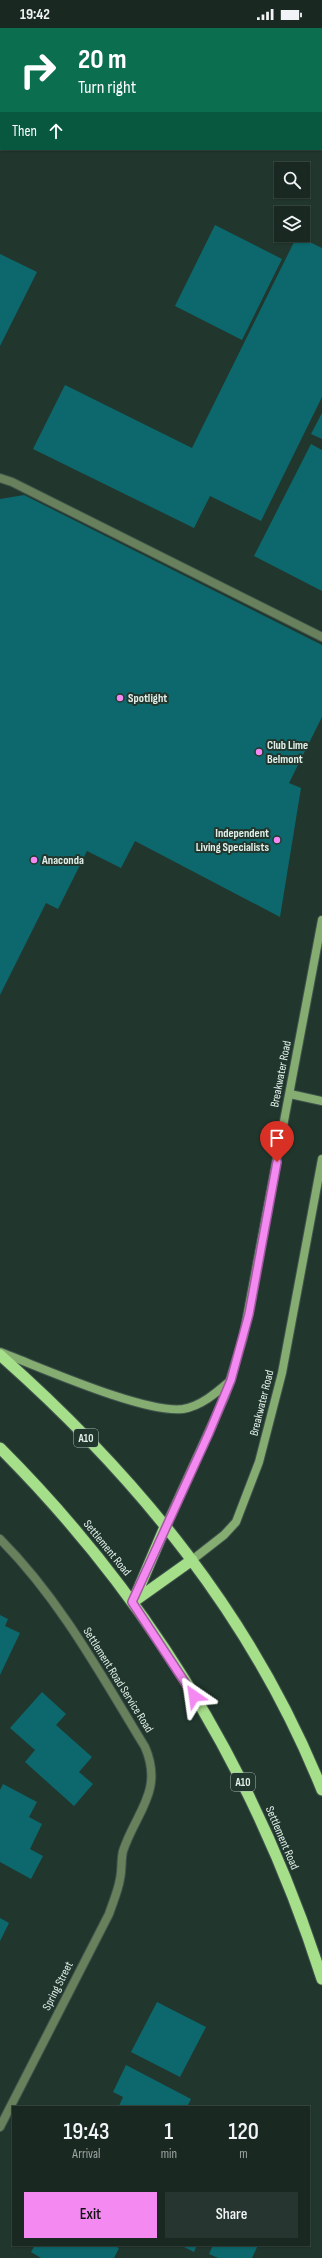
<!DOCTYPE html>
<html lang="en">
<head>
<meta charset="utf-8">
<style>
	:root { --surface:#192922; --page:#26352f; --text:#f1f3f6; --muted:#9fa6a5; --line:#374540; --accent:#f389f1 }
	body { margin:0; font-family:"Sofia Sans Condensed",sans-serif; background:var(--page); color:var(--text); height:100vh; display:flex; flex-direction:column; font-size:15px; white-space:nowrap }
	* { box-sizing:border-box; margin:0 }
	p { font-size:13px; color:var(--muted) }
	.icon { flex:none; width:22px; height:22px; fill:none; stroke:currentColor; stroke-width:2; stroke-linecap:round; stroke-linejoin:round }
	.map { position:relative; flex:1; overflow:hidden }
	.panel { position:absolute; left:12px; top:2078px; width:298px; height:140px; display:flex; flex-direction:column; background:var(--surface); border-radius:0px; box-shadow:0 1px 3px #0004,0 0 0 1px var(--line) }
	.panel>* { flex:none }
	.hud { position:absolute; left:0px; top:0px; width:322px; height:122px; box-shadow:0 1px 3px #0004,0 0 0 1px var(--line); background:#0b6e4f; color:#fff; overflow:hidden }
	.tools { position:absolute; left:274px; top:134px; display:grid; gap:8px }
	.tools a { display:grid; place-items:center; width:36px; height:36px; border-radius:0px; background:var(--surface); box-shadow:0 1px 3px #0004,0 0 0 1px var(--line); font-size:20px }
	.pin { position:absolute; display:grid; place-items:center; width:34px; height:34px; color:#fff; margin:-41px -17px; border-radius:50% 50% 50% 0; rotate:-45deg; box-shadow:0 0 4px #0007 }
	.pin .icon { rotate:45deg }
	.me { position:absolute; width:44px; margin:-22px; rotate:328deg; stroke-linejoin:round; filter:drop-shadow(0 0 3px #0008) }
	.turn { display:flex; align-items:center; gap:14px; height:84px; padding:0 12px; font-size:18px }
	.turn .icon { width:52px; height:52px; stroke-width:2.5 }
	.turn b { display:block; font-size:28px; line-height:34px }
	.then { display:flex; align-items:center; height:38px; padding:0 12px; background:#0003; gap:8px; font-size:15px }
	.eta { display:flex; justify-content:space-evenly; align-items:center; height:68px; text-align:center }
	.eta b { font-size:24px; font-weight:600; line-height:28px }
	.button { display:flex; gap:8px; margin-top:auto; padding:8px 12px }
	.button a { flex:1; height:46px; border-radius:0px; background:var(--accent); color:#111; font-size:16px; font-weight:600; line-height:46px; text-align:center }
	.button a+a { background:var(--page); color:var(--text) }
	.status { display:flex; justify-content:space-between; align-items:center; height:28px; padding:0 20px; background:var(--surface); direction:ltr }
	.status svg { height:11px; fill:currentColor }
	.map>svg:first-child { display:block }
	.building { fill:#0c686c }
	.lines { fill:none; stroke-linecap:round; stroke-linejoin:round }
	.service-casing { stroke:#40544c; stroke-width:10 }
	.minor-casing { stroke:#40544c; stroke-width:10 }
	.secondary-casing { stroke:#40544c; stroke-width:10 }
	.primary-casing { stroke:#40544c; stroke-width:12 }
	.trunk-casing { stroke:#40544c; stroke-width:13 }
	.service { stroke:#68815c; stroke-width:8 }
	.minor { stroke:#68815c; stroke-width:8 }
	.secondary { stroke:#85ad72; stroke-width:8 }
	.primary { stroke:#9ccf83; stroke-width:10 }
	.trunk { stroke:#a6df8a; stroke-width:11 }
	.route-casing { stroke:#9e599d; stroke-width:10 }
	.route { stroke:#f389f1; stroke-width:7 }
	.poi-dot { fill:#f389f1; stroke:#21372e; stroke-width:1.5 }
	.labels { text-anchor:middle; dominant-baseline:central; stroke-width:4; stroke-linejoin:round; paint-order:stroke }
	.shield { fill:#21372e; stroke:#a8b8b1; stroke-width:1 }
	.shield-label { font-size:11px; font-weight:bold; fill:#e2efe9 }
	.poi-label { font-size:12px; font-weight:bold; fill:#e2efe9; stroke:#21372e; text-anchor:start }
	.street-label { font-size:12px; fill:#e2efe9; stroke:#21372e }
</style>
</head>
<body>
<div class="status"><b>19:42</b><svg viewBox="0 0 49 12"><path d="M0 12V9h3v3zM5 12V6h3v6zM10 12V3h3v9zM15 12V0h3v12zM26 1h20v11H26zM47 4h2v5h-2z"/></svg></div>
<div class="map">
<svg width="322" height="2230" viewBox="0 0 322 2230">
	<rect width="100%" height="100%" fill="#21372e"/>
	<path class="building" d="M215,197l67,34 -40,81 -67,-34z
		M297,208l25,12v149l-61,124 -51,-25 -16,32 -161,-79 32,-64 127,63z
		M0,226l37,18 -37,74z
		M322,385v26l-11,-5z
		M311,416l11,6v141l-68,-35z
		M24,467l298,150v72l-33,66 12,5 -21,129 -145,-76 -14,27 -34,-17 -29,58 -12,-6 -46,92v-496z
		M0,1587l8,4 -3,7 15,7 -20,42z
		M42,1664l24,22 -10,11 36,32 -13,15 14,12 -19,22 -49,-44 10,-12 -25,-22z
		M3,1756l34,18 -8,15 13,7 -12,25 13,7 -12,23 -31,-17v-72z
		M0,1890l9,5 -9,18z
		M157,1974l49,25 -26,50 -49,-25z
		M126,2037l65,34 -4,8 -68,-1 4,-9 -10,-5z
		M35,2217h78l6,3 -5,10h-73l-10,-6z
		M180,2217h17l-3,7z
		M213,2217h45l-6,13h-34l-9,-4z"/>
	<g class="lines">
		<g class="service-casing">
			<path id="service" d="M0,450l12,4 310,155"/>
		</g>
		<g class="minor-casing">
			<path id="minor" d="M0,1511c60,60 101,136 145,208 19,44 -9,65 -22,104 -2,8 -1,19 -3,28 -2,12 -7,23 -11,35l-109,213"/>
		</g>
		<g class="secondary-casing">
			<path id="secondary" d="M290,1066l32,7
				M0,1324c40,15 145,62 183,57 18,-3 33,-16 47,-28
				M165,1499l60,-131 18,-58 79,-418
				M192,1532l32,-25 12,-13 23,-60 23,-89 40,-214"/>
		</g>
		<g class="primary-casing">
			<path id="primary" d="M290,0l4,1
				M321,7l1,1
				M0,16h1
				M321,92l1,1"/>
		</g>
		<g class="trunk-casing">
			<path id="trunk" d="M0,1327c138,122 253,263 322,435
				M0,1420c151,151 257,327 322,531
				M133,1574l32,-75
				M133,1574l59,-42"/>
		</g>
		<use href="#service" class="service"/>
		<use href="#minor" class="minor"/>
		<use href="#secondary" class="secondary"/>
		<use href="#primary" class="primary"/>
		<use href="#trunk" class="trunk"/>
	</g>
	<g class="lines">
		<g class="route-casing">
			<path id="route" d="M194,1668l-62,-94 77,-169 22,-53 18,-66 28,-152"/>
		</g>
		<use href="#route" class="route"/>
	</g>
	<g class="poi-dot">
		<circle cx="120" cy="670" r="4"/>
		<circle cx="259" cy="724" r="4"/>
		<circle cx="277" cy="812" r="4"/>
		<circle cx="34" cy="832" r="4"/>
	</g>
	<g class="labels">
		<g class="shield">
			<rect x="74" y="1401" width="24" height="18" rx="3"/>
			<rect x="231" y="1745" width="24" height="18" rx="3"/>
		</g>
		<g class="shield-label">
			<text x="86" y="1410">A10</text>
			<text x="243" y="1754">A10</text>
		</g>
		<g class="poi-label">
			<text x="128" y="670">Spotlight</text>
			<text x="267" y="717">Club Lime<tspan x="267" dy="14">Belmont</tspan></text>
			<text x="269" y="805" text-anchor="end">Independent<tspan x="269" dy="14">Living Specialists</tspan></text>
			<text x="42" y="832">Anaconda</text>
		</g>
		<g class="street-label">
			<text transform="translate(281 1046) rotate(-79)">Breakwater Road</text>
			<text transform="translate(262 1375) rotate(-76)">Breakwater Road</text>
			<text transform="translate(107 1520) rotate(51)">Settlement Road</text>
			<text transform="translate(118 1652) rotate(58)">Settlement Road Service Road</text>
			<text transform="translate(282 1810) rotate(67)">Settlement Road</text>
			<text transform="translate(58 1958) rotate(-63)">Spring Street</text>
		</g>
	</g>
</svg>
<div class="tools">
<a><svg class="icon" aria-label="search" viewBox="0 0 24 24"><circle cx="10" cy="10" r="6"/><path d="M15 15l6 6"/></svg></a>
<a><svg class="icon" aria-label="layers" viewBox="0 0 24 24"><path d="M12 4l9 5-9 5-9-5zM3 14l9 5 9-5"/></svg></a>
</div>
<div class="pin" style="left:277px;top:1134px;background:#d93025"><svg class="icon" aria-label="arrive" viewBox="0 0 24 24"><path d="M6 21V4h12l-3 4 3 4H6"/></svg></div>
<svg class="me" style="left:194px;top:1668px" viewBox="-20 -20 40 40"><path d="M0-17L14 15 0 8-14 15z" fill="#f389f1" stroke="#fff" stroke-width="4"/></svg>
<div class="hud">
<div class="turn"><svg class="icon" aria-label="right" viewBox="0 0 24 24"><path d="M7 20v-9h11M14 6l5 5-5 5"/></svg><div><b>20 m</b>Turn right</div></div>
<div class="then">Then<svg class="icon" aria-label="ahead" viewBox="0 0 24 24"><path d="M12 20V5M6 11l6-6 6 6"/></svg></div>
</div>
<section class="panel">
<div class="eta">
<div><b>19:43</b><p>Arrival</p></div>
<div><b>1</b><p>min</p></div>
<div><b>120</b><p>m</p></div>
</div>
<div class="button"><a>Exit</a><a>Share</a></div>
</section>
</div>
</body>
</html>
